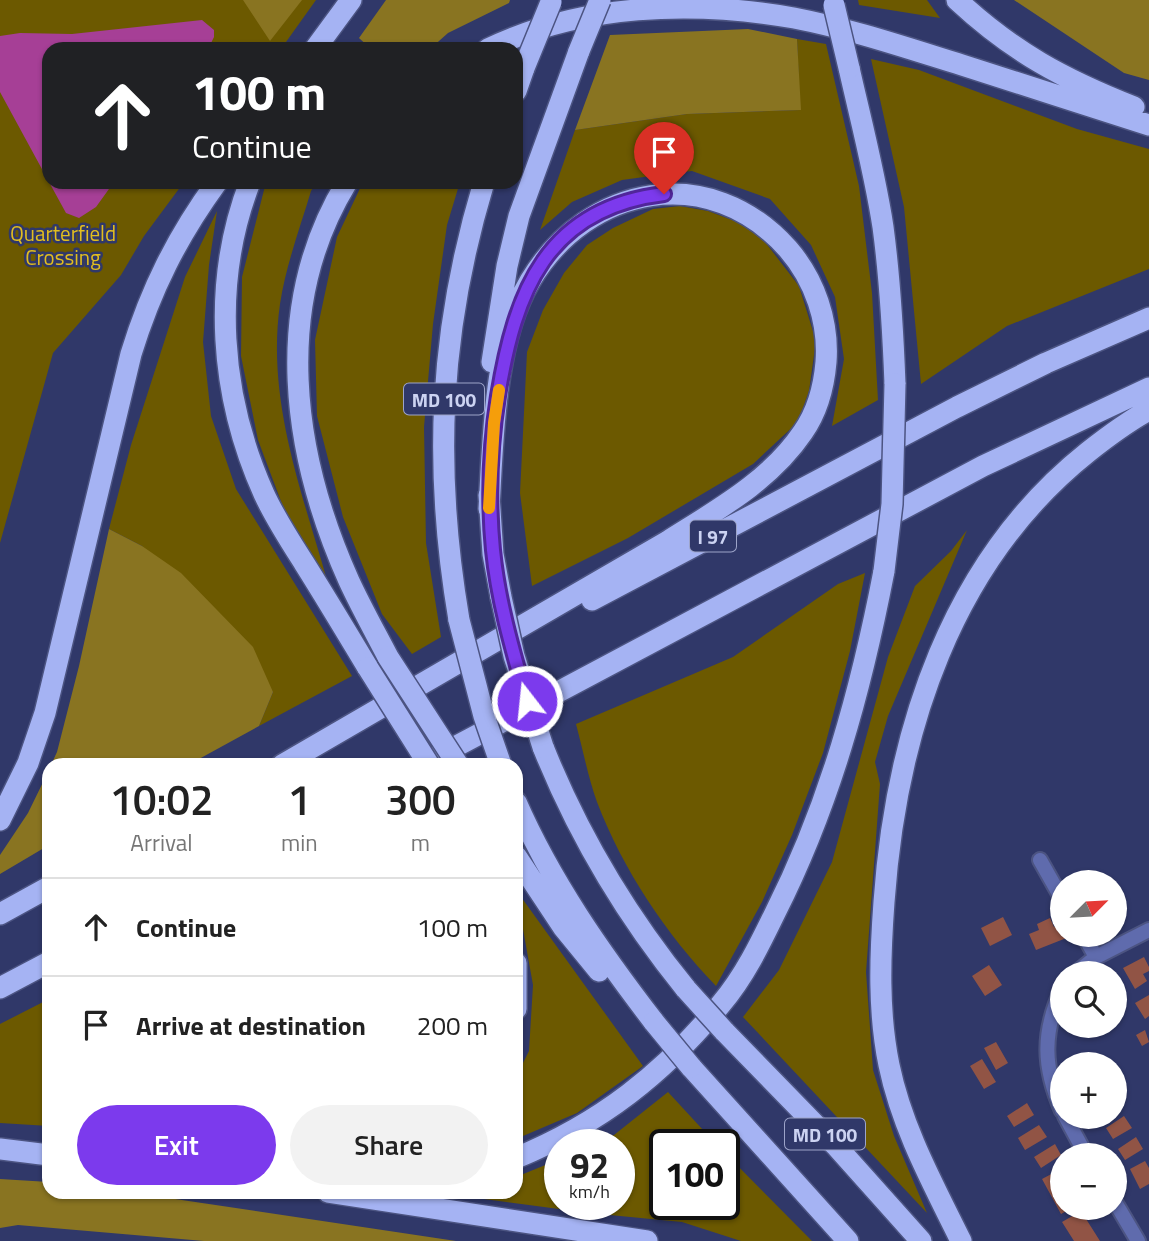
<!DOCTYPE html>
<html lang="en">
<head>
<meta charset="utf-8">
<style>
	:root { --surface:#fff; --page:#f2f2f2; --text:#222; --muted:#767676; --line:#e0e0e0; --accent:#7c3aed }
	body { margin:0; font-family:"Titillium Web",sans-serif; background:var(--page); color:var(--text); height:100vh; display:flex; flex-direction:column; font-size:26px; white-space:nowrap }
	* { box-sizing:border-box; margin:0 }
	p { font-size:23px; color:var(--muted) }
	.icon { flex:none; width:38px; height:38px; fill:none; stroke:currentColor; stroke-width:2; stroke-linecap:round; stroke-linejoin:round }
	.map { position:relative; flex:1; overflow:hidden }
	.details { position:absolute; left:42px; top:758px; width:481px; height:441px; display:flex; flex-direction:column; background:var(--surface); border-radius:21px; box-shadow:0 2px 5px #0004 }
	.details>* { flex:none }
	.banner { position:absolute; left:42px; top:42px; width:481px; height:147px; border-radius:21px; box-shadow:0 2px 5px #0004; background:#202124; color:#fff; overflow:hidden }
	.needle { width:46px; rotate:66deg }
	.fabs { position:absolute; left:1050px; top:870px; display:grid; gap:14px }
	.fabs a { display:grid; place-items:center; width:77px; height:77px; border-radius:50%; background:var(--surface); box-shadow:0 2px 5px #0004; font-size:35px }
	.speed { position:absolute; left:544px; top:1129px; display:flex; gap:14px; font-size:35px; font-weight:700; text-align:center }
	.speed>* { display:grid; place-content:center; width:91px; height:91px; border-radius:50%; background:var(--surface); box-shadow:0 2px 5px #0004; line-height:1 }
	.speed small { font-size:18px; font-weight:400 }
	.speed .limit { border:4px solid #111; border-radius:10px; background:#fff; color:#111 }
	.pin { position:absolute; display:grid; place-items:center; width:60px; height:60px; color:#fff; margin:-72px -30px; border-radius:50% 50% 50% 0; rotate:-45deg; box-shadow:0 0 7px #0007 }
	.pin .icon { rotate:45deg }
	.me { position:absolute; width:77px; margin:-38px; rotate:344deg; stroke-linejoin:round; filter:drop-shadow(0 0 5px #0008) }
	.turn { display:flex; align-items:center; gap:24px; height:147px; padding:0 35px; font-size:32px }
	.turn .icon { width:91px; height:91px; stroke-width:2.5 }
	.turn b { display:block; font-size:49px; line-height:60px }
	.eta { display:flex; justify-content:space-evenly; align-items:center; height:119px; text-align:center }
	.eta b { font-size:42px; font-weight:600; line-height:49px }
	.action { display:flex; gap:14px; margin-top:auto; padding:14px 35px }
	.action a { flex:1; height:80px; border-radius:42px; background:var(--accent); color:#fff; font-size:28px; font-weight:600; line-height:80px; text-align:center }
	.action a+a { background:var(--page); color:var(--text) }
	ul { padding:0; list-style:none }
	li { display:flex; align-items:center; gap:21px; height:98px; padding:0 35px; border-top:2px solid var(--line) }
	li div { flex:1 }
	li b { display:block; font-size:26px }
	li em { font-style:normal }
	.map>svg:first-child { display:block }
	.green { fill:#6c5900 }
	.forest { fill:#897421 }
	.water { fill:#a63f96 }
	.building { fill:#915445 }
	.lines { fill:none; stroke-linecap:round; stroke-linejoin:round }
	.minor-casing { stroke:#4c5482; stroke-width:18 }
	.highway-casing { stroke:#4c5482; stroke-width:24 }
	.minor { stroke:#5f6bad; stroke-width:14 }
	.highway { stroke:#a5b3f3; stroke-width:21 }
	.highway-bridge-casing { stroke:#4c5482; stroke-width:24; stroke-linecap:butt }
	.highway-bridge { stroke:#a5b3f3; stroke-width:21 }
	.route-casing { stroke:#51269a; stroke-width:18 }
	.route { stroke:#7c3aed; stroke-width:12 }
	.slow { stroke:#f59e0b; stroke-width:12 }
	.labels { text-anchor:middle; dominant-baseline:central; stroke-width:5; stroke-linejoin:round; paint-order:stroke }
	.shield { fill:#303869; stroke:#9da4c9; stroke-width:2 }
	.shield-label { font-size:19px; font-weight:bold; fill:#ccd3f2 }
	.park-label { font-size:21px; fill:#e2be1f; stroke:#303869 }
</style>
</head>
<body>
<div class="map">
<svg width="1149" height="1241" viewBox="0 0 1149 1241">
	<rect width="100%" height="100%" fill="#303869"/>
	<path class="green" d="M0,0h316l-35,49h-232v133h135l-40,54 -23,39 -68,78 -53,190z
		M858,0h69l13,18 -81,-13z
		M797,39l29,5 33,142 13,107 6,107 -46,26 12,-67 -9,-62 -24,-52 -41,-46 -78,-28 -26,3 -44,6 -50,22 -32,28 35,-100 112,-16 113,-4z
		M871,59l48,11 158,59 72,20v120l-142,57 -86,58 -17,-177z
		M266,182h51l-6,9c-11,37 -25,74 -31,113 -14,98 23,190 49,283l-44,-75 -27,-72 -17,-84 1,-79z
		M363,182h97l-13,43 -14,99 -9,103 2,116 15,94 -29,17 -30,-40 -39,-97 -26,-101 -2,-76 22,-103z
		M680,206l28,5 27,10 27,17 37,48 17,55 -7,50 -11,31 -45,42 -125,74 -96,48 -12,-93 7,-141 16,-42 21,-37 23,-28 26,-17 40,-19z
		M217,211l-8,54 -6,77 8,74 25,73 116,187 -93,50 14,-34 -131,-146 -33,-17 22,-84 54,-168z
		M967,530l-79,186 -13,46 5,22 -14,188 7,98 21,66 33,77 -184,-196 36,-47 53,-108 56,-205 27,-71 36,-35z
		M865,573l-15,78 -27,102 -31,82 -30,67 -46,84c-50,-52 -93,-116 -119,-184 -9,-25 -14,-52 -21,-78l157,-67 105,-73z
		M516,890l127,176 -66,47 -61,26v-62l13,-26 4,-66z
		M49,999v127l-49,-3v-99z
		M668,1092l48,52h-51v60h59l1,-51 87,88h-71l-59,-19 -93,-9 -120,-16 13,-5h34v-15l44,-18v45h60v-60h-28l22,-9z"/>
	<path class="forest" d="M243,0h59l-32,41z
		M386,0h124l-1,3 -61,30 -18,16h-59l-12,-11z
		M1014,0h135v80l-25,-7z
		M748,29l49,10 4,71 -114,4 -112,16 35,-95z
		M109,529l33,17 39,27 72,74 20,45 -14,34 -71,39h-137l6,-13 22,-86z
		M49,770v75l-49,29v-19l28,-42z
		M0,1179l49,3v10h79l328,49h-252l-186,-16 -18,3z"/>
	<path class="water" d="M202,20l12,10v7l-6,12h-159v133l-49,-90v-56l20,-3 52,1z
		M49,182h65l-18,25 -17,11 -13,-5z"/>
	<path class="building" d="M1003,917l9,18 -22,11 -9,-18z
		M1050,918l4,9 8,-3v10l12,1 -38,15 -7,-16 10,-4 -2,-6z
		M1144,957l5,10v4l-6,3 4,7 -12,8 -12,-21z
		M989,965l13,20 -17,11 -13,-20z
		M1149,995v21l-4,3 -10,-16z
		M1088,1026h21l1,2 -16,8z
		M1145,1030l4,12 -7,4 -6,-11z
		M996,1042l12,21 -12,7 -12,-22z
		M982,1059l14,23 -12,7 -14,-23z
		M1027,1103l7,12 -20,12 -7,-11z
		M1124,1116l8,12 -19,11 -7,-11z
		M1039,1125l8,12 -22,13 -7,-12z
		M1136,1137l7,12 -18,11 -7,-11z
		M1055,1144l6,11 -20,13 -7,-11z
		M1145,1161l4,7v16l-9,5 -10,-20z
		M1059,1170l3,5v33h10l-11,6 -19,-35z
		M1081,1211l19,30h-26l-12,-19z"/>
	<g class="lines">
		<g class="minor-casing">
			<path id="minor" d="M1040,860l22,39
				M1083,934l13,23
				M1076,973l20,-16 53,-27
				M1062,989c-20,44 -19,78 0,122
				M1065,1116l21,39
				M1115,1202l23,39"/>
		</g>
		<g class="highway-casing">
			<path id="highway" d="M957,0c56,52 106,79 177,107
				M315,49l36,-49
				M488,49c93,-45 204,-49 306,-31 57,11 113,30 168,47 62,20 125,40 187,60
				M849,68c12,53 26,106 34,159 7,52 10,105 12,157
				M516,91l8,-23
				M250,182c-39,101 -30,214 14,312 11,24 26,47 40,69 22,35 43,70 64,105
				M347,182c-76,124 -55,272 2,399 12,26 26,51 39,76
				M492,362l15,-96 12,-50 60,-165
				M489,495l4,59 8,43
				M592,600l365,-193 89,-44 103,-45
				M459,620c-26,-153 -20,-289 25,-438
				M543,747c36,90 82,167 143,242
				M282,765l386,-224c49,-31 102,-60 135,-109 14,-20 21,-46 23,-70 3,-40 -11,-82 -38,-113 -78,-88 -200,-65 -258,32 -36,59 -37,160 -41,228
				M421,765l562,-299 166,-78
				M516,802c35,80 85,151 138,220
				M0,820l28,-57 17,-50 86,-359c20,-65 46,-117 86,-172
				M516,856l47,71 36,44
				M0,914l49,-27
				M516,963v46
				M0,988l49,-26
				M724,1031l113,116 84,94
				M691,1067l157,174
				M0,1149l49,6
				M516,1158c85,-35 147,-84 205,-154 23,-27 39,-60 54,-91 55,-109 86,-223 109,-342
				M328,1192l319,49
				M961,1241c-28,-57 -59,-113 -72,-176 -11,-53 -9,-109 -5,-163 12,-170 67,-341 204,-450 19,-15 39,-30 61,-42"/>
		</g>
		<use href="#minor" class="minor"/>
		<use href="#highway" class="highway"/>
		<g class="highway-bridge-casing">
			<path id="highway-bridge" d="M834,5l15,63
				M579,51l21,-51
				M524,68l27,-66
				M884,571l8,-67 3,-120
				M501,597l13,59 29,91
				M459,620l25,96 17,49
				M388,657l70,108
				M368,668l61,97
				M686,989l38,42
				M654,1022l37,45"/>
		</g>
		<use href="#highway-bridge" class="highway-bridge"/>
	</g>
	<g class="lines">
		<g class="route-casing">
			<path id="route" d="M527,701c-14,-49 -29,-100 -34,-151 -5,-51 -3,-103 5,-154 17,-104 48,-188 166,-202"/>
		</g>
		<use href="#route" class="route"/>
		<path class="slow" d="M489,508l5,-85 5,-33"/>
	</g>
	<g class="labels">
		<g class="shield">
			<rect x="404" y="383.5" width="80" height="31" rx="5"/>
			<rect x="690" y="520.5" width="46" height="31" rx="5"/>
			<rect x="785" y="1118.5" width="80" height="31" rx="5"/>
		</g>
		<g class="shield-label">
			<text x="444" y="399">MD 100</text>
			<text x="713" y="536">I 97</text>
			<text x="825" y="1134">MD 100</text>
		</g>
		<g class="park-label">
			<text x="63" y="233">Quarterfield<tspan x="63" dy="24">Crossing</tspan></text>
		</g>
	</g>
</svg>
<div class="fabs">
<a><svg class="needle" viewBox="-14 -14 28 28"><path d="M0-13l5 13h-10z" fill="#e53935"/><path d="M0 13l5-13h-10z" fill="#767676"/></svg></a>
<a><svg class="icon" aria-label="search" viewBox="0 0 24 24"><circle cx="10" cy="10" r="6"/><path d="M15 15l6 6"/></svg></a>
<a>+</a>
<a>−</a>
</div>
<div class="speed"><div>92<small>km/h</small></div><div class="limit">100</div></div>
<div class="pin" style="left:664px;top:194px;background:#d93025"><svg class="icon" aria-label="arrive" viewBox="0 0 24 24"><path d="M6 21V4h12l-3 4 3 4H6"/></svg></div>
<svg class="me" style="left:527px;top:701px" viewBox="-20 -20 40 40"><circle r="17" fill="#7c3aed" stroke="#fff" stroke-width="3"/><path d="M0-11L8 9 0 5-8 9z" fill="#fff"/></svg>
<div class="banner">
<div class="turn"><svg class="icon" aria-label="ahead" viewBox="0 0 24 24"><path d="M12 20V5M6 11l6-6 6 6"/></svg><div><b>100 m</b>Continue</div></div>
</div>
<section class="details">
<div class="eta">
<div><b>10:02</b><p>Arrival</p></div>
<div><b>1</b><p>min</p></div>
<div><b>300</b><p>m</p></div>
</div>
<ul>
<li><svg class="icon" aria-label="ahead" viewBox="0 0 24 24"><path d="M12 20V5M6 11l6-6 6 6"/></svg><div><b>Continue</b></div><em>100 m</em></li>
<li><svg class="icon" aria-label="arrive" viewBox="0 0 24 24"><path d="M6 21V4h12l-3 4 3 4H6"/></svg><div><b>Arrive at destination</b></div><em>200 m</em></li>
</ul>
<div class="action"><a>Exit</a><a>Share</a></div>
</section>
</div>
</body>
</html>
